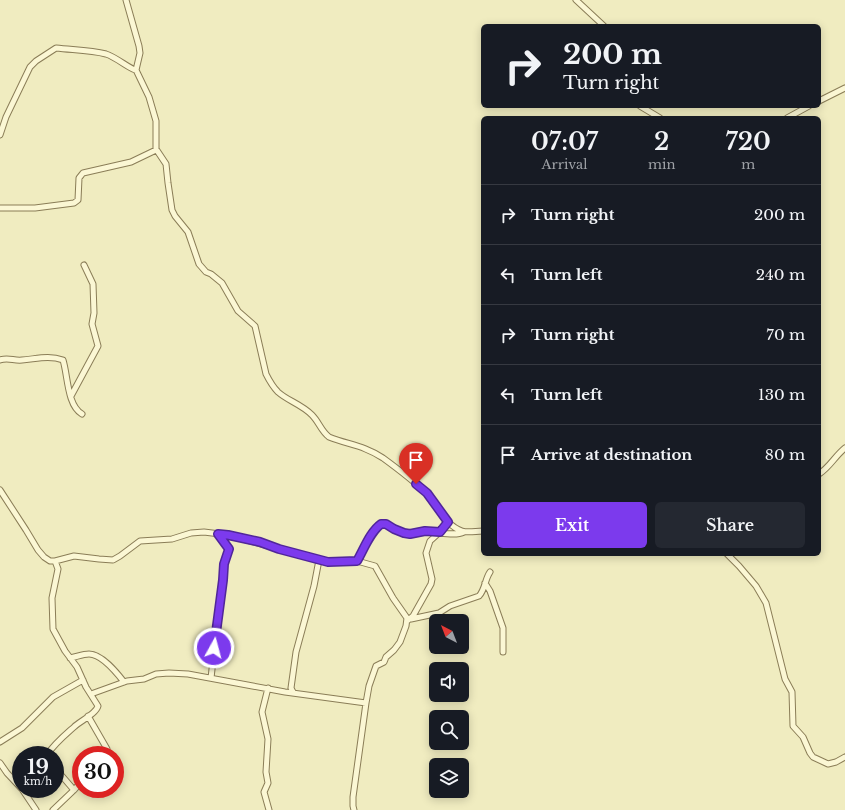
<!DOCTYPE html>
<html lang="en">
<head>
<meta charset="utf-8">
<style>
	:root { --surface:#171b24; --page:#242831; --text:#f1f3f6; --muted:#9ea1a6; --line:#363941; --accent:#7c3aed }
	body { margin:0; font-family:"Libre Baskerville",serif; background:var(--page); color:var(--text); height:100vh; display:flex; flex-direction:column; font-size:15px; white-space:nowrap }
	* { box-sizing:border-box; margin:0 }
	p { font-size:13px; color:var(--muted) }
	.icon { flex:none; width:22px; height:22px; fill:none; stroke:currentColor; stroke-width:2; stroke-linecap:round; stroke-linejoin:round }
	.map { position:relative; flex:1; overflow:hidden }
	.drawer { position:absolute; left:481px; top:116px; width:340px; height:440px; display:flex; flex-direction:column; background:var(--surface); border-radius:6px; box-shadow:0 2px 10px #0003 }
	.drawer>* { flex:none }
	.top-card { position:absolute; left:481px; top:24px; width:340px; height:84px; border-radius:6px; box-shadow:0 2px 10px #0003; background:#171b24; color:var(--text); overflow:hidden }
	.needle { width:26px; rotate:318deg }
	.buttons { position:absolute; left:429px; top:614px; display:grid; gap:8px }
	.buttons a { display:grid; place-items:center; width:40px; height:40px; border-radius:6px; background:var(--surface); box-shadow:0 2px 10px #0003; font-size:20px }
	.speed { position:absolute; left:12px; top:746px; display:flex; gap:8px; font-size:20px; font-weight:700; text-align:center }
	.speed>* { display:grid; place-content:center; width:52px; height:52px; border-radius:50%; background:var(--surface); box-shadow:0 2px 10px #0003; line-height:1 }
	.speed small { font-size:10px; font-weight:400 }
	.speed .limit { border:6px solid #d22; background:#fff; color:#111 }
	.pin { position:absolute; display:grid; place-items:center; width:34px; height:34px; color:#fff; margin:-41px -17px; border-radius:50% 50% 50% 0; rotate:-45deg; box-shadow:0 0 4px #0007 }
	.pin .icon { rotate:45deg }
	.me { position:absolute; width:44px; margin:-22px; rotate:7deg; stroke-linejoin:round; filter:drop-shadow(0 0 3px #0008) }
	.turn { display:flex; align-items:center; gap:14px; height:84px; padding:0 16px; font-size:18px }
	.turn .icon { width:52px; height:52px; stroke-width:2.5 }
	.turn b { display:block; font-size:28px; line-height:34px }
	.eta { display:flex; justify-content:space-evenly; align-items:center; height:68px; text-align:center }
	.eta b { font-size:24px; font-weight:600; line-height:28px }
	.action { display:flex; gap:8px; margin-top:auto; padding:8px 16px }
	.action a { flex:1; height:46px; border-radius:6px; background:var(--accent); color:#fff; font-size:16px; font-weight:600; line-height:46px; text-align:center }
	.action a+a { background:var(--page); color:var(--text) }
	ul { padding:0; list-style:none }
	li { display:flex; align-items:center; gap:12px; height:60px; padding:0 16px; border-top:1px solid var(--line) }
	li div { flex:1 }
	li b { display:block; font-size:15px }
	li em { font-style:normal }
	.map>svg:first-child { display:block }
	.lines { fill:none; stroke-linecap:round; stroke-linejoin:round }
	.minor-casing { stroke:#8a7d57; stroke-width:7 }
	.minor { stroke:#fbf7d4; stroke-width:5 }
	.route-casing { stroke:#51269a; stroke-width:10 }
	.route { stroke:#7c3aed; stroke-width:7 }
</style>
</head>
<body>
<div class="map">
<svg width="845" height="810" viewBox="0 0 845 810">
	<rect width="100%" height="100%" fill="#f0ecc0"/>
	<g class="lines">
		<g class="minor-casing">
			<path id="minor" d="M126,0l13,46 1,7 -4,17 13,27 7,24v28l10,15 2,19 4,27 3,6 13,16 11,32 7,8 5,2 11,9 16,28 17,15 11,48c3,6 7,13 12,18 10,9 23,12 34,23 7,7 9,16 17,22 20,8 34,8 54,21 15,11 30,22 43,35 13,12 18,32 36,38 6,2 14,0 21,0
				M576,0l28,26
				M819,101l26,-13
				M640,106l20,12
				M787,118l22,-12
				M0,135l6,-18 24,-50 6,-6 20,-13c17,2 34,2 50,6 10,3 25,16 30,16
				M0,208h35l39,-5 4,-3 1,-22 4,-5 48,-11 25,-12
				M0,360c8,-3 14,1 22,0 14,-1 27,-5 41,0 5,16 4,45 19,54
				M71,396l27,-50 -6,-22 2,-11 -1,-29 -9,-19
				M819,474c11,-7 16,-18 26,-26
				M0,490l26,40 12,20 6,7 6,4h5l19,-5 25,3 14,1 7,-4 20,-15 32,-2 19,-6 13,-1 24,3 100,27 29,-1 18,5 18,32 14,20 -1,8 -6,16 -6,8 -8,7 -2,5 -8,4 -7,20 -3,17 -13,94v9l1,4
				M727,554l12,12 17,20 10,17 19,76 7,13 1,34 10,11 7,16 3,4 15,7 8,-2 9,-5
				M357,561c7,-12 13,-29 24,-37 8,0 15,8 23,9 7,2 13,-1 19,-1 12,-1 31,5 41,0
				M485,583l5,8 13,37v24
				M411,619l28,-6 11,-7 29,-10c6,-6 6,-17 11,-24
				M407,621l6,-5 18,-32 1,-5 -6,-26 4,-12 10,-9 8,-10
				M70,658c6,-1 13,-4 19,-4 13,0 28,19 35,28
				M211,678l13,-114 5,-15 -11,-15
				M268,688l-6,24 6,27 -2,33 2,11 -4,9 5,18
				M293,692l-2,-4 5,-36 18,-66 5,-26
				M91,694l36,-13 17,-2 12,-5 13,-1 19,1 97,18 81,11
				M88,716l19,33 -1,2 -6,4
				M0,742l22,-14 31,-31 30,-17
				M47,755c7,-11 18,-20 27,-28 6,-6 22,-13 24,-21l-12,-19 -9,-20 -12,-16 -12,-22 -1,-31 6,-29 -3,-8
				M0,763l7,10 14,15
				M22,789l14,21
				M74,790l7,-8
				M53,810l21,-20 -19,-22"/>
		</g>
		<use href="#minor" class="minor"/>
	</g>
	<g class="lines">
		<g class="route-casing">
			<path id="route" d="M214,648l9,-68 1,-16 5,-15 -11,-15 10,1 32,7 19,7 49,13 29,-1c7,-12 13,-29 24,-37h5l8,5 10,4 6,1 15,-3 15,1 8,-10 -21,-29 -11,-9"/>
		</g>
		<use href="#route" class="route"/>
	</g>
</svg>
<div class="buttons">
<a><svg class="needle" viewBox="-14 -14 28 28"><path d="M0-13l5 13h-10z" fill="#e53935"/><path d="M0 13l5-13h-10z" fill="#9ea1a6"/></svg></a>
<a><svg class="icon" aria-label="sound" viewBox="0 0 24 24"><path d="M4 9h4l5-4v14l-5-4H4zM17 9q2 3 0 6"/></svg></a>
<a><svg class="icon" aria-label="search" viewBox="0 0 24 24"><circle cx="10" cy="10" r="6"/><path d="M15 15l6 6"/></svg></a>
<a><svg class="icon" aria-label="layers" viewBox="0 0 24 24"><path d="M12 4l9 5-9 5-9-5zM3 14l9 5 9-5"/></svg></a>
</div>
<div class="speed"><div>19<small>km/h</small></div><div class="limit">30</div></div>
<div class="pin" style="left:416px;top:484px;background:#d93025"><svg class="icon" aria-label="arrive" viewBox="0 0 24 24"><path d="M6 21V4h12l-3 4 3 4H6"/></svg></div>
<svg class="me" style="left:214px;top:648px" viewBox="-20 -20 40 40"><circle r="17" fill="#7c3aed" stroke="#fff" stroke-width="3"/><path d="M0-11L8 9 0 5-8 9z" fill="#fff"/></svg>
<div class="top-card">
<div class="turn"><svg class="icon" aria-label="right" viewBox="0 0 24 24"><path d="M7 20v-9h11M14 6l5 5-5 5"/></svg><div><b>200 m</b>Turn right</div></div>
</div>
<section class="drawer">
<div class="eta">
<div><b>07:07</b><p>Arrival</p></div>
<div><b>2</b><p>min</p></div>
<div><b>720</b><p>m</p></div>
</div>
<ul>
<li><svg class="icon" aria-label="right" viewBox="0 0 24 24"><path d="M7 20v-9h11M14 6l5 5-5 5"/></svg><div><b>Turn right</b></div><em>200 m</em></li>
<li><svg class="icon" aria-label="left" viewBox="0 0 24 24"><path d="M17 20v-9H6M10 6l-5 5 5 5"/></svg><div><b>Turn left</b></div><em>240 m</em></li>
<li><svg class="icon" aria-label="right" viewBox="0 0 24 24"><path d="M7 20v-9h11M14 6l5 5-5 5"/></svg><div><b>Turn right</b></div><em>70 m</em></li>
<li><svg class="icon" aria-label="left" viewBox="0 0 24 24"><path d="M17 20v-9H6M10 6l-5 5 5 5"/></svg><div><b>Turn left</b></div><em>130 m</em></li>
<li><svg class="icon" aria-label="arrive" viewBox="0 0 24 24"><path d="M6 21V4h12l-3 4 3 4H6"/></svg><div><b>Arrive at destination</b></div><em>80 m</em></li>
</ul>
<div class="action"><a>Exit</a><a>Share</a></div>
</section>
</div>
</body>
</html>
